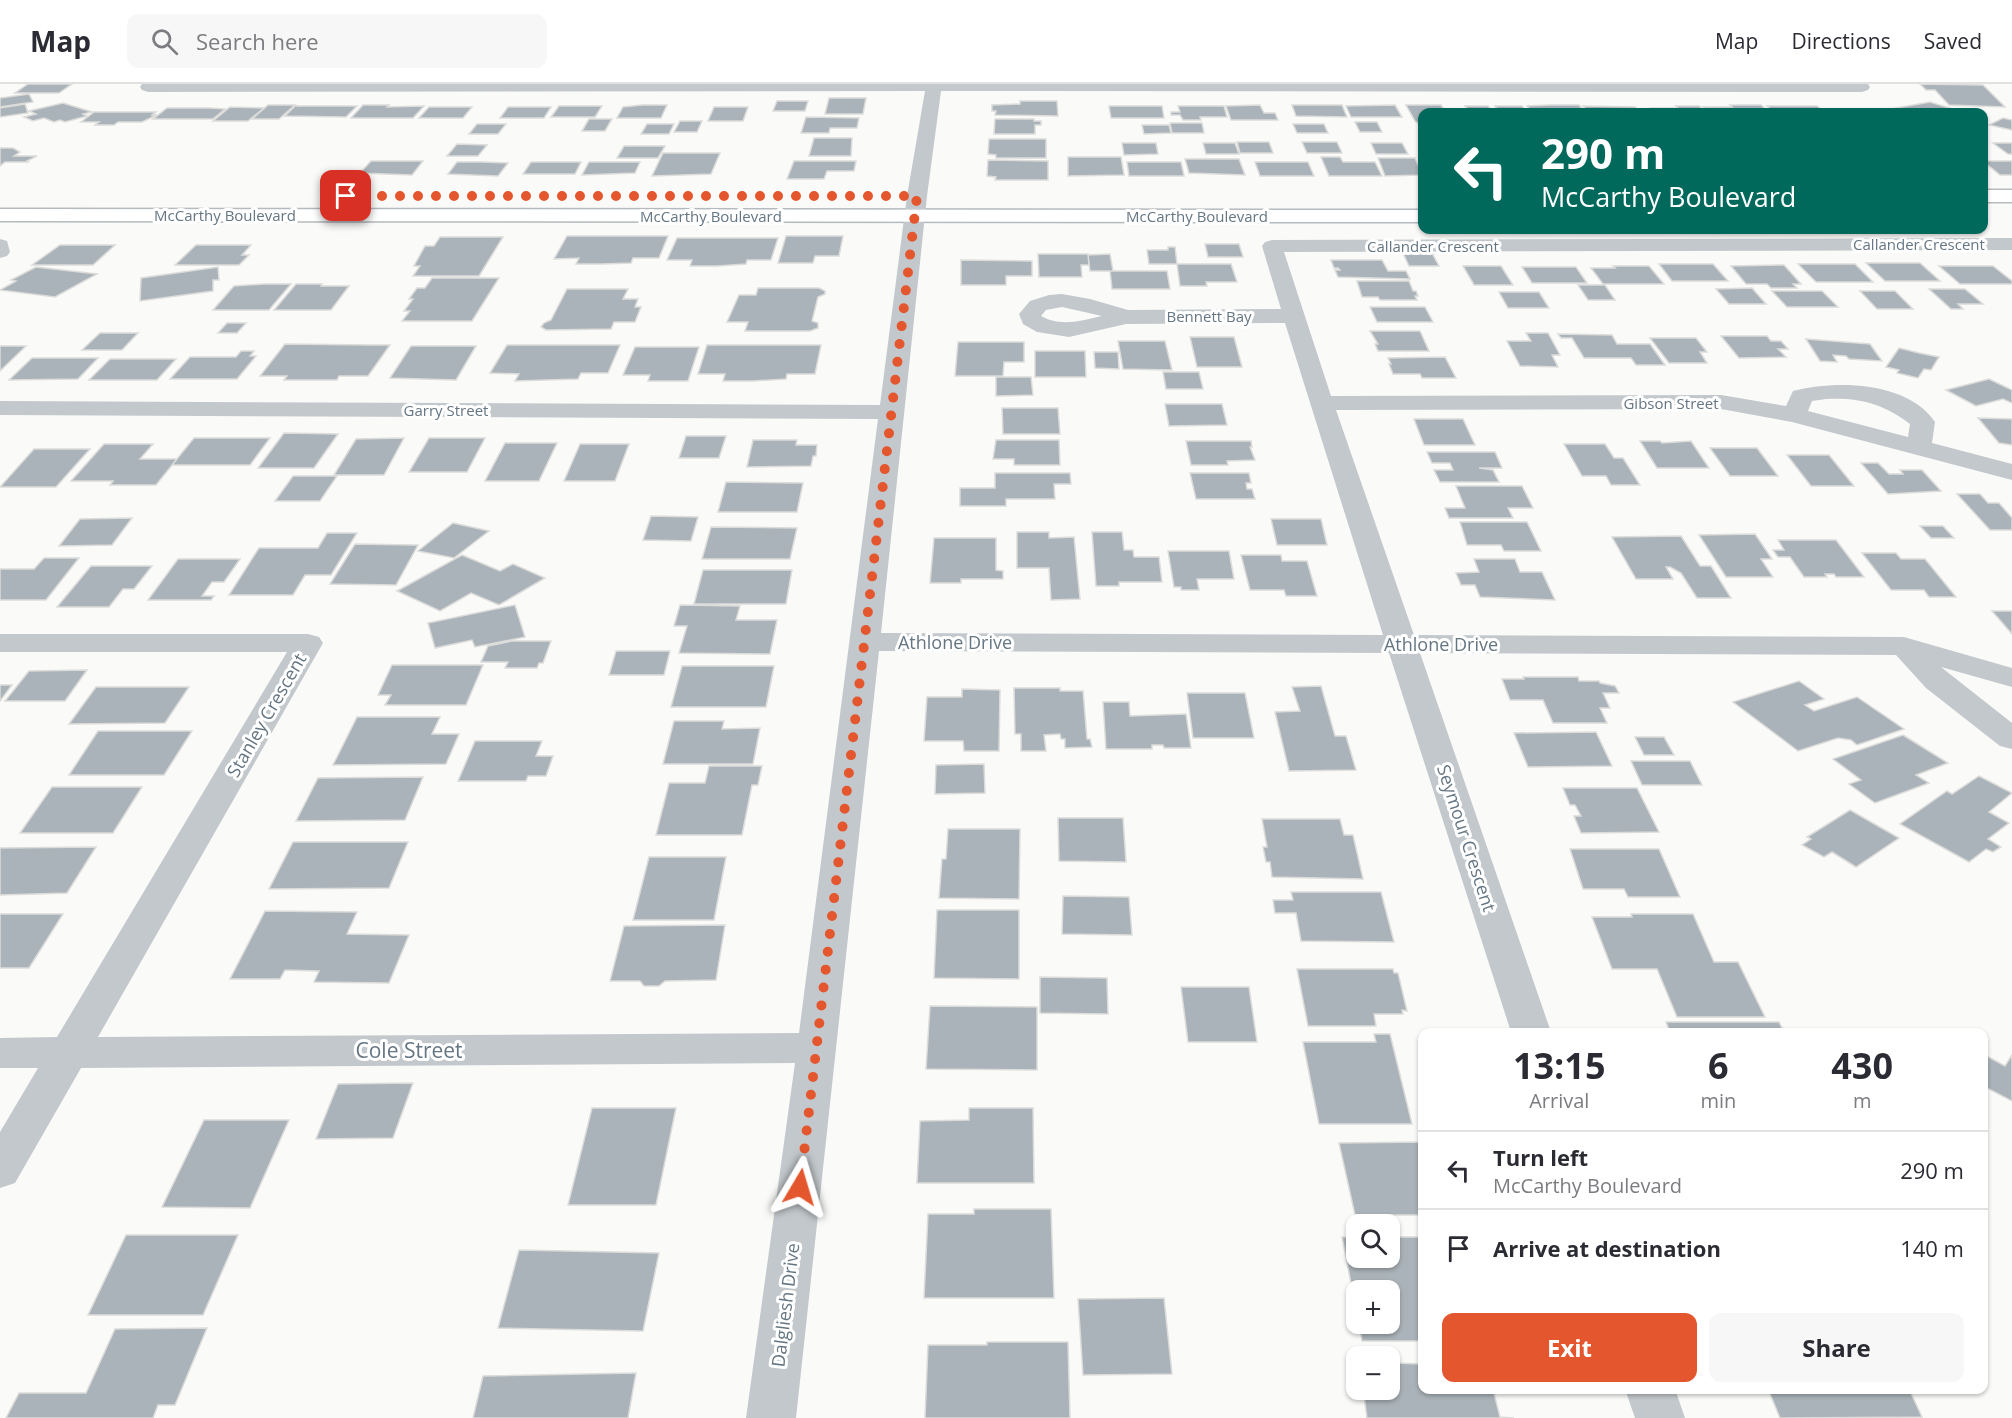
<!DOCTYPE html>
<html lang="en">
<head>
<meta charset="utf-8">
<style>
	:root { --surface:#fff; --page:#f7f7f7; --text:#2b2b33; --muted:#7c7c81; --line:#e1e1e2; --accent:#e4572e }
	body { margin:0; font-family:"Open Sans",sans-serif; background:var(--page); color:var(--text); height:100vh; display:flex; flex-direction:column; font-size:22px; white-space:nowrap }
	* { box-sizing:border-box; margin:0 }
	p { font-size:20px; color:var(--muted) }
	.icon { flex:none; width:33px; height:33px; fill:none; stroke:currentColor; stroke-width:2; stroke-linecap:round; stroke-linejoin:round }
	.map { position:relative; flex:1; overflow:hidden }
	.details { position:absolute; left:1418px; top:944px; width:570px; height:366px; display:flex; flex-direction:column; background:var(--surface); border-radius:12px; box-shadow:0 2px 4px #0004 }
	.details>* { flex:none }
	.guide { position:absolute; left:1418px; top:24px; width:570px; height:126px; border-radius:12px; box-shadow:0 2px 4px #0004; background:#00695c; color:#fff; overflow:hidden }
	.fabs { position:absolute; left:1346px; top:1130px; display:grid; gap:12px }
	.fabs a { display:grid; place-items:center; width:54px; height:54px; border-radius:12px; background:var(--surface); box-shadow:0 2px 4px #0004; font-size:30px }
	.pin { position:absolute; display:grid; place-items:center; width:51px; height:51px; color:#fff; margin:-26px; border-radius:12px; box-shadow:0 3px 9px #0006 }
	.me { position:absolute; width:66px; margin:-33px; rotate:7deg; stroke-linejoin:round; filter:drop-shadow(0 0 4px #0008) }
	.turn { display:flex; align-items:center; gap:21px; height:126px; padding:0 24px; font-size:27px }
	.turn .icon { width:78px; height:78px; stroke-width:2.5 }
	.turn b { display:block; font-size:42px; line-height:51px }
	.eta { display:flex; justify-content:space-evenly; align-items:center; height:102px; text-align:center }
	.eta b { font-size:36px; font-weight:700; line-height:42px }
	.button { display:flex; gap:12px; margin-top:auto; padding:12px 24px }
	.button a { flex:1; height:69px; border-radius:12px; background:var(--accent); color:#fff; font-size:24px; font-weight:700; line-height:69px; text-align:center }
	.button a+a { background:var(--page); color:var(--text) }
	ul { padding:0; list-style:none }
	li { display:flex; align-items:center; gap:18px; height:78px; padding:0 24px; border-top:2px solid var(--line) }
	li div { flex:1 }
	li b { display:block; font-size:22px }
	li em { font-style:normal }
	header { display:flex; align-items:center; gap:36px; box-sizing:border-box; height:84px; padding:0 30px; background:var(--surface); border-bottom:2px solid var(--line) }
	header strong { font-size:28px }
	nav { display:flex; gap:33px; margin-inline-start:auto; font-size:21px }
	.search { width:420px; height:54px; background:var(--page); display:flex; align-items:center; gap:15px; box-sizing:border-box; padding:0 21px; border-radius:12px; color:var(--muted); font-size:22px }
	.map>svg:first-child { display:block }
	.building { fill:#aab3b9; stroke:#dcdcda; stroke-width:1.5 }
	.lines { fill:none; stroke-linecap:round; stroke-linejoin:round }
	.major-casing { stroke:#b5babe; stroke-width:3 }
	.minor { fill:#c3c8cc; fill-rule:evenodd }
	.major { fill:#fff; fill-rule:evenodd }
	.route { stroke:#e4572e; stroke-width:10; stroke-dasharray:0 18 }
	.labels { text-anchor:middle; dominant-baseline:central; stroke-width:6; stroke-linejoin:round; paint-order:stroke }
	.far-street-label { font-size:15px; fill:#657683; stroke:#fff }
	.street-label { font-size:18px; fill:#657683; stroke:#fff }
	.near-street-label { font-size:21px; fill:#657683; stroke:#fff }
</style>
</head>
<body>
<header>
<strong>Map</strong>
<div class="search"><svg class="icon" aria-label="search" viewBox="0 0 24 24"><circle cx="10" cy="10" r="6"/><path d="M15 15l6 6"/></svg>Search here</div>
<nav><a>Map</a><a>Directions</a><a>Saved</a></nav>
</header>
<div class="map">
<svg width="2012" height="1334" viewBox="0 0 2012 1334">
	<rect width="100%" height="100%" fill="#fafaf8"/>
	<path class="building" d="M28,0h44l-13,9h-44z
		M1920,0l63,1 22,22 -56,-2 -14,-15h-9z
		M29,10l4,8 -33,5v-9z
		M829,14h37l-3,16h-38z
		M777,17h31l-3,10h-32z
		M1020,17h37l1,15 -63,-1 1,-4h-4v-6l28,-1z
		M1930,18l29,9 -58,1 -10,-3z
		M63,19l29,9 -9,2 4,2 -22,6 -5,-2 -6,2 -10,-4 -11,3 -9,-4 12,-3 -7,-3z
		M25,20l3,9 -28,4v-9z
		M268,21h27l-16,14h-27z
		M363,21h26l-2,2 37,-1 -11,12h-62z
		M642,21h25l-6,13h-44l6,-11z
		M1260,21l4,8h11l3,7h-47l-5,-14z
		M1292,21h50l5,12 -51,-1z
		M1395,21l7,12h-51l-5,-11z
		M1406,21h35l4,6 21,1h-44v12h-3l-4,-3z
		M1550,21h29l6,7h-53l-5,-6z
		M1730,21h31l8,7h-60l-6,-5h29z
		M295,22h62l-11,11 -61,-1z
		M559,22h43l-7,11h-44z
		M1109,22h53l2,12h-53z
		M1178,22h46l3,11h-27l1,3h-18l-3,-5h-9v-3h9z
		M1465,22h23l5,6h6l-4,-6h27l5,6h-57z
		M1583,22l52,1 5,5h-51z
		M1676,22h23l7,6h-51l-4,-4h27z
		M1767,22h50l8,6h-51z
		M230,23l34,1 -16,13h-35z
		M429,23h43l-9,11h-44z
		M508,23h43l-7,11h-44z
		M714,23h34l-5,14h-35z
		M167,24h43l15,1 -12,10h-60z
		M1833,25h51l6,3h-53z
		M94,28h62l-4,3h5l-15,7h-24l-4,3h-19l4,-3h-18z
		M806,33l53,1 -2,10h-27l-1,5h-28z
		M2003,34l9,2v10l-23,-5z
		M589,35h23l-7,12h-23z
		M995,35h39v2h7v4h-6v9h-41z
		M680,37h22l-5,11h-23z
		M1355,38h22l5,10h-22z
		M1170,39h32l2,10h-32z
		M477,40h29l-8,10h-29z
		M647,40h27l-5,10h-28z
		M1293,40h31l4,9h-31z
		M1142,41h27l2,8 -27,1z
		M814,54h38l-1,18h-42z
		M989,55h57v19h-50v-3l-8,-1z
		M1237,58h32l4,11h-33z
		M1302,58h35l5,11h-35z
		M1122,59h34l2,11 -34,1z
		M1203,59h32l4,11h-33z
		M1371,59h31l6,11h-32z
		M1993,59h19v11h-4z
		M457,60l30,1 -9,11h-31z
		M624,62h41l-7,12h-41z
		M0,64h13l7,4 -6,4h23l-10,5 2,1h-24l-5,4z
		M663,69h57l-9,21 -59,2z
		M1068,73h53l3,18 -56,1z
		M1321,73h19l3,5h32l7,14h-53z
		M1378,74h37l7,17 -37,1z
		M1185,75h54l6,16 -56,-2z
		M988,76l60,1v19h-53l1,-3 -9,-1z
		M371,77h52l-11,14 -52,-2z
		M794,77h62l-2,10h-27l-3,8h-37z
		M1983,77h29v14h-12z
		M457,78h25l26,1 -10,13 -50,-2z
		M531,78h50l-6,12h-52z
		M589,78h51l-5,11 -53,2z
		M1127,78h54l3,14h-55z
		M1255,78h53l6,14h-54z
		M567,152h101l-9,22h-26l-2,5 -29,1h-26l3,-6 -25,1z
		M786,152h57l-4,20h-24l-2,7h-35z
		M440,153h63l-24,39h-66l7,-10h-6l11,-20h9z
		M677,154h101l-7,22h-24l-1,4 -29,2h-27l2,-6h-25z
		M1205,160h34l4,13h-35z
		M60,161h55l-22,20h-61z
		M196,161h55l-9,10h7l-10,10h-64z
		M1168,163h7l2,17h-28l-2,-14h21z
		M1403,169h29l7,13h-30z
		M1038,170h50l1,11h-8l1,12h-43z
		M1110,170l3,17h-23l-2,-16z
		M961,176l71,1v15h-26v9h-45z
		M1331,176h51l6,11h18l4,8 -72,-2 -3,-7h5l-2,-2h-4z
		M1866,179h54l20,18h-55z
		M1177,180h54l6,18h-31l1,4h-27z
		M1659,180h54l15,17h-56z
		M1798,180h57l18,18h-57z
		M1784,181l17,19h-8l4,4h-26l-4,-4h-21l-15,-18z
		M1463,182h38l12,19h-39z
		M1613,182h36l15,18h-61l-12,-16h24z
		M1939,182h54l19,15v3h-52z
		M36,183l61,7 -42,23 -55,-7 16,-9 -5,-1z
		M218,183l1,13h-6v11l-73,10 1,-23z
		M1522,183h54l11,16h-55z
		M1110,187h57l3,18h-58z
		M432,194h67l-27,43h-70l8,-10h-6l9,-12h-4l8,-11h8z
		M1357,197h52l4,10h3l2,5h-3l2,4h-37l-2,-3h-16z
		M264,200h27l-22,26h-56l21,-24z
		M296,200h26l-1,2h28l-18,24h-57z
		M1578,201h27l10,15h-27z
		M758,204h61l6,3v3l-7,3 -6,24 6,2v5l-8,3h-65l3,-9h-21l12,-27h17z
		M1752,204l14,16h-37l-13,-15z
		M567,205h61l-5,10h15l-3,8h6l-6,15h-21l-3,7 -65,1 -5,-3 3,-4 7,-3z
		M1929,205h36l18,15h-25l5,5h-12z
		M1772,207h50l16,16h-51z
		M1860,207h35l18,18h-36z
		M1499,208h40l10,16h-41z
		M1370,223h55l8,15h-56z
		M227,239h19l-9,10h-19z
		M1370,247h50l9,20h-51l-3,-7h3z
		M100,249h38l-16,17h-40z
		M1526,249h22l12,22h-8l6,12 -38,-1 -13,-25h24z
		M1558,250l54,1 5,9h33l15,21h-29l-5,-7h-47l-12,-20h-11z
		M1721,252h46l4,5h10l7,8h-10l8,8 -47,1z
		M1190,253h44l8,30h-45z
		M1650,254h46l11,14h-7l7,11h-38z
		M1806,255l64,5 12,17 -33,-2 -3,-3 -13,-1 4,7 -17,-1z
		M1118,257h47l7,29 -49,-1z
		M958,258h66v20h-20l-1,14h-48z
		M285,260l85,1h20l-22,31h-29l-2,4h-53l3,-4h-27z
		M507,261h113l-12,28h-27l-3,6 -63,2 4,-7 -29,-1z
		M707,261h114l-6,29h-28l-1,5 -33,2h-30l2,-7h-27z
		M0,262h26l-26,25z
		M411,262h65l-20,34 -66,-2z
		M635,263h64l-11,34h-40l2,-6h-27z
		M1899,264l20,5 20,4 -8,13 -7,-1 -6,9 -21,-5 2,-3 -13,-3z
		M241,267h13l-4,5h6l-19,23h-67l20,-22h46z
		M1035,267h50l1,26h-51z
		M1094,268h24l1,17 -24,-1z
		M1445,273l11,21h-34l-2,-4h-27l-4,-10h2l-3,-6z
		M32,274h66l-20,21 -69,1z
		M110,275h66l-19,21h-68z
		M1163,288h36l4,17h-37z
		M996,293h35l2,18 -37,1z
		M1989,295l23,11v13l-9,-4 -27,7 -30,-16z
		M1165,320h57l5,21 -58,1z
		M1002,324h56l2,26h-57z
		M1978,334l34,1v26l-13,-2z
		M1414,335h49l12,26h-51z
		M284,349l54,1 -24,34h-56z
		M686,352h40l-7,22h-40z
		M194,354h76l-20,27h-78z
		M404,354l-20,37h-50l22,-36z
		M429,354h56l-18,34h-58z
		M753,356h44l-1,5h21l-1,11h-3l-2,10 -64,1z
		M996,356h63l1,25h-46v-6h-21z
		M1186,357h65l1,6h-2l5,13 -28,1 1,4h-37z
		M1640,357h20l2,2 29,-2 18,27h-52z
		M505,359h52l-18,38h-54z
		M104,360h49l-13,15h37l-21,26h-46l3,-4h-42z
		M580,360h49l-14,37h-51z
		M1564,360h41l9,14h9l17,27h-29l-5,-9h-24z
		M1710,364h47l21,28h-48z
		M34,365h56l-34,38h-56z
		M1427,368h68l7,16h-23l14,2 6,12h-59l-6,-12h19l-3,-7h-18z
		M1787,371h42l25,31h-43z
		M1861,379h17l11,11h14l-3,-4h22l19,21 -53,3z
		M995,389h75l1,11h-17l1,15h-49v7h-46v-18h35z
		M1190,389h59l2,10h-5l1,6h5l3,10h-59z
		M293,392h44l-17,25h-45z
		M726,398l77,1 -6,29h-79z
		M1456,402h66l11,22h-25l5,10h-64l-4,-10h20z
		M1957,410h23l8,9h11l13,15v12h-22z
		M651,432l47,1 -7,24 -48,-1z
		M132,434l-20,27 -53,1 21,-27z
		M1271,435h50l6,26h-50z
		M1460,438h67l14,29h-37l-3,-6h-34z
		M453,439l36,8 -35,27 -36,-7z
		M1920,442h23l11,12h-23z
		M711,443l86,1 -7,31h-88z
		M1017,448h32v6l25,-1 6,62 -29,1 -2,-32h-32z
		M1092,448h30l2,18h9l1,7h25l3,25h-43v4h-23z
		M327,449h30l-26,42h-26l-12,20h-64l30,-47h59z
		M1755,450l17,25h-11l12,18h-47l-27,-42z
		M1681,452l19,30h11l20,32h-34l-16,-25 -11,-6h-4l7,12h-37l-24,-42z
		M934,454h62v32l7,1v8h-42v4h-31z
		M1778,456h58l28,37h-28l-2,-3h-9l2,3h-23l-14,-20h-12l-5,-7h11z
		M355,460l59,1h4l-22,40 -66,-1z
		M1168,467h61l5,28h-37l2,11h-18v-3h-7z
		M1862,469h34l5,6h24l31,38h-27l-5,-7h-33z
		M462,471l38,16 13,-7 32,14 -46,27 -28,-12 -31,18 -43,-20z
		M1241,471h40l1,6h25l10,35h-31l-2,-6h-34z
		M44,474h35l-33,42h-46v-31h34z
		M178,475h62l-16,23h-12l-10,14h12l-3,4h-63z
		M1474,475h41l5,13h22l13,28 -75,-3 -5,-12h-14l-5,-12 23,-1z
		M91,482h61l-18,23h-11l-14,18h-52z
		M703,486h89l-6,34h-92z
		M515,521l10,32 -50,10 -3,-7 -37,8 -7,-25z
		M680,521l60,1 -4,14h41l-7,34 -91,-1 8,-27h-13z
		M1992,527h20v23z
		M512,557h39l-8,22h-4l-2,5h-32l3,-6h-27l7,-16z
		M616,567h54l-6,24h-55z
		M392,581h91l-17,40h-81l6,-10h-13z
		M682,582h92l-8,41h-95z
		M87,586l-22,31h-60l24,-30z
		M1523,593h55l1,4h20l1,2 15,3 4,7h-16l7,15h-10l7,15h-54l-10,-23h-33l-8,-21h22z
		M1799,597l25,18 -19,6 9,6 43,-14 47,32 -47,16 -6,-5 -13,-2 -40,13 -65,-49z
		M0,601h12l-12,16z
		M1321,602l14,50h11l10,34 -67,1 -14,-59 25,-1 -8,-24z
		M96,603h93l-24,36 -96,1z
		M1014,604h46v3h23l4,48h3l2,8 -27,1v-9h-4l-1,-5 -16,1 2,16h-25v-17h-6z
		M962,605l38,1 -1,61h-35l-1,-10h-39l3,-44h35z
		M1187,609h58l9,45h-61z
		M1103,618h26l1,14 56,-2 5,34h-27l-1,-3h-11v4h-46z
		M357,633h83l-8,17h27l-13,30 -113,1z
		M674,637h50l-2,8 38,-1 -7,36h-90z
		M98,647h94l-28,44h-95z
		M1596,648l16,34 -84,1 -14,-34z
		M1903,651l45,28 -32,12 13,8 -54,20 -26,-19 12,-4 -28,-21z
		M1635,653h29l10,18h-30z
		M475,657h67l-6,15h17l-7,20h-18l-2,5h-68z
		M1631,677h59l12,24h-60z
		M984,680l1,29 -50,1 1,-29z
		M709,682h53l-4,19h-6l-10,50h-86l13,-52h36z
		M1979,692l33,17 -23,19 20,11 -21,16 13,8 -8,5 -7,-3 -17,13 -69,-38 47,-33 5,3z
		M423,693l-18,43 -109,1 22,-43z
		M52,703h90l-29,46h-93z
		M1563,704h74l22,44 -78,1 -7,-17h7l-6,-11h-5z
		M1850,726l49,28 -43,29 -24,-15 -8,5 -22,-12 9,-6 -4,-2z
		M1058,734h65l3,44 -67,-1z
		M1262,735h78l4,16h9l10,44 -91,-2 -2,-15h-4l-3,-15h4z
		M948,745h72l-1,70 -80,-1 3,-39h4z
		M293,758h115l-19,46 -120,1z
		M96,763l-29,46 -67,2v-47z
		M1570,765h89l21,48h-52l-4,-8h-41z
		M649,773h77l-12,63h-81z
		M1291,808h90l13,50 -93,-1 -5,-28h-21l-2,-13h20z
		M1063,812l66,1 3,38 -70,-1z
		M937,826h82v69l-85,-1z
		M265,827l92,1 -10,22 62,1 -20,48 -75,-1 5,-11 -34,-1 -5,9h-50z
		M0,830h63l-34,54h-29z
		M1631,830h62l21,48h24l27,55h-88l-20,-48h-45l-20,-52h40z
		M725,841l-9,55 -51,1 -6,5h-15l-4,-5h-30l14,-55z
		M1297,885h96l1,4h4l9,38 -5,-1 1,4h-29l2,12h-68z
		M1040,893l67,1 1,36 -68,-1z
		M1181,903h68l8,55h-69z
		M930,922l107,1v63l-111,-1z
		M1666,938h113l5,10h-114z
		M1374,950h16l22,90h-93l-16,-82h73z
		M1983,970l22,12 7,-11v46l-29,-15z
		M413,999l-20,55 -77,1 22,-55z
		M592,1024h84l-20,97h-88z
		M969,1024h64l1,75h-117l3,-62 49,-1z
		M204,1036h85l-39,88 -88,-1z
		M1422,1058v73h-67l-16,-72z
		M974,1125h77l3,89h-130l4,-84h46z
		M126,1151h112l-35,80h-115z
		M1342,1153h14v20h33v-20h33v104h-60l-3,-18h30v-33h-33v19z
		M519,1166l140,3 -16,78 -145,-3z
		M1164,1214l8,76 -89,1 -5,-76z
		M207,1244l-32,77h-17l-5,13h-147l13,-25h67l29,-64z
		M987,1258h81l2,76h-145l3,-73h59z
		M1393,1279l29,1v25h71l7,28 14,1h-147l-4,-29h26v-13h7z
		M636,1289l-8,45h-155l10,-42z
		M1768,1305h141l13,28 -142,1z"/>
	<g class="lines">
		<g class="major-casing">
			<path id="major" d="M1983,106h29v12h-29z
				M0,125l1422,1v12l-1422,-1z"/>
		</g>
		<path class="minor" d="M142,0h1726l2,3 -2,3 -6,2 -921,-1 -14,105 -46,437 502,2 -98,-312 -159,1 -57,13 -32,-5 -14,-8 -4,-10 11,-13 19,-6 13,-1 28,5 38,11 153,-1 -19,-63 3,-4 7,-2 740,-2v12l-728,2 47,144 390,-1 65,11 7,-15c43,-11 114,-10 142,31l-3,21 80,21v16l-220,-58 -71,-13 -385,1 78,225 490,2 108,31v19l-71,-20 71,56v26l-12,-3 -74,-58 -30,-33 -476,-2 131,379h-40l-122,-379 -510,-2 -83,767h-50l49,-355 -714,5 -66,115 -15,5v-56l38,-64h-38v-30l57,-1 230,-385h-287v-18h308l11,3 4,6 -225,394 701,-4 79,-614 -878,-4v-14l880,4 27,-209 18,-105 -777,1 -6,-2 -2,-3zM1062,223l40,9c-22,5 -41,11 -61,0l5,-6zM1826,315c33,-2 58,5 84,25l-2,13 -100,-26 4,-10z
			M0,155l7,2 3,11 -3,4 -7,2z
			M1625,1305h50l10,29h-50z"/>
		<use href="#major" class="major"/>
	</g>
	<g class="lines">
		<path class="route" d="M346,112h571l-117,991"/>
	</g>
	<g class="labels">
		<g class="far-street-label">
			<text x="225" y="131">McCarthy Boulevard</text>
			<text x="711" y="132">McCarthy Boulevard</text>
			<text x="1197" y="132">McCarthy Boulevard</text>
			<text x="1919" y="160">Callander Crescent</text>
			<text x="1433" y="162">Callander Crescent</text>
			<text x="1209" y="232">Bennett Bay</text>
			<text x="1671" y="319">Gibson Street</text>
			<text x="446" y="326">Garry Street</text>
		</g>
		<g class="street-label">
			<text x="955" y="558">Athlone Drive</text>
			<text x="1441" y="560">Athlone Drive</text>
			<text transform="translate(266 631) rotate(-60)">Stanley Crescent</text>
			<text transform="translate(1467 754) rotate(72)">Seymour Crescent</text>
			<text transform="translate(785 1221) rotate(-83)">Dalgliesh Drive</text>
		</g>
		<g class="near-street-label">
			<text x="409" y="966">Cole Street</text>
		</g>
	</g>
</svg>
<div class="fabs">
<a><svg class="icon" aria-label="search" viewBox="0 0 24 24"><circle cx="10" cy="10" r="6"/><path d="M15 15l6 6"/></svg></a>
<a>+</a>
<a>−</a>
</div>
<div class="pin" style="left:346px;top:112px;background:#d93025"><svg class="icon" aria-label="arrive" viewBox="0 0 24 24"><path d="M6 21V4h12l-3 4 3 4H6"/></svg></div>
<svg class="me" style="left:800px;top:1103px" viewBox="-20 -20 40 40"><path d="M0-17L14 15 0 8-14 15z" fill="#e4572e" stroke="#fff" stroke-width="4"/></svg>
<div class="guide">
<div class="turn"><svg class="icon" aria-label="left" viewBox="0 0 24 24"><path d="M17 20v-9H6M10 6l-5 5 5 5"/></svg><div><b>290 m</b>McCarthy Boulevard</div></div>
</div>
<section class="details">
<div class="eta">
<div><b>13:15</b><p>Arrival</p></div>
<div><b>6</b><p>min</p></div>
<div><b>430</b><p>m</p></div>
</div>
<ul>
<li><svg class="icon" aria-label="left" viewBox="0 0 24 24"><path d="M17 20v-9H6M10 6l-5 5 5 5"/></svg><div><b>Turn left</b><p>McCarthy Boulevard</p></div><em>290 m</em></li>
<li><svg class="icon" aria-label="arrive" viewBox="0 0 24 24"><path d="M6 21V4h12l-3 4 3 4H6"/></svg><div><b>Arrive at destination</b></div><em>140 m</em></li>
</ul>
<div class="button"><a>Exit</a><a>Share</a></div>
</section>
</div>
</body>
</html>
